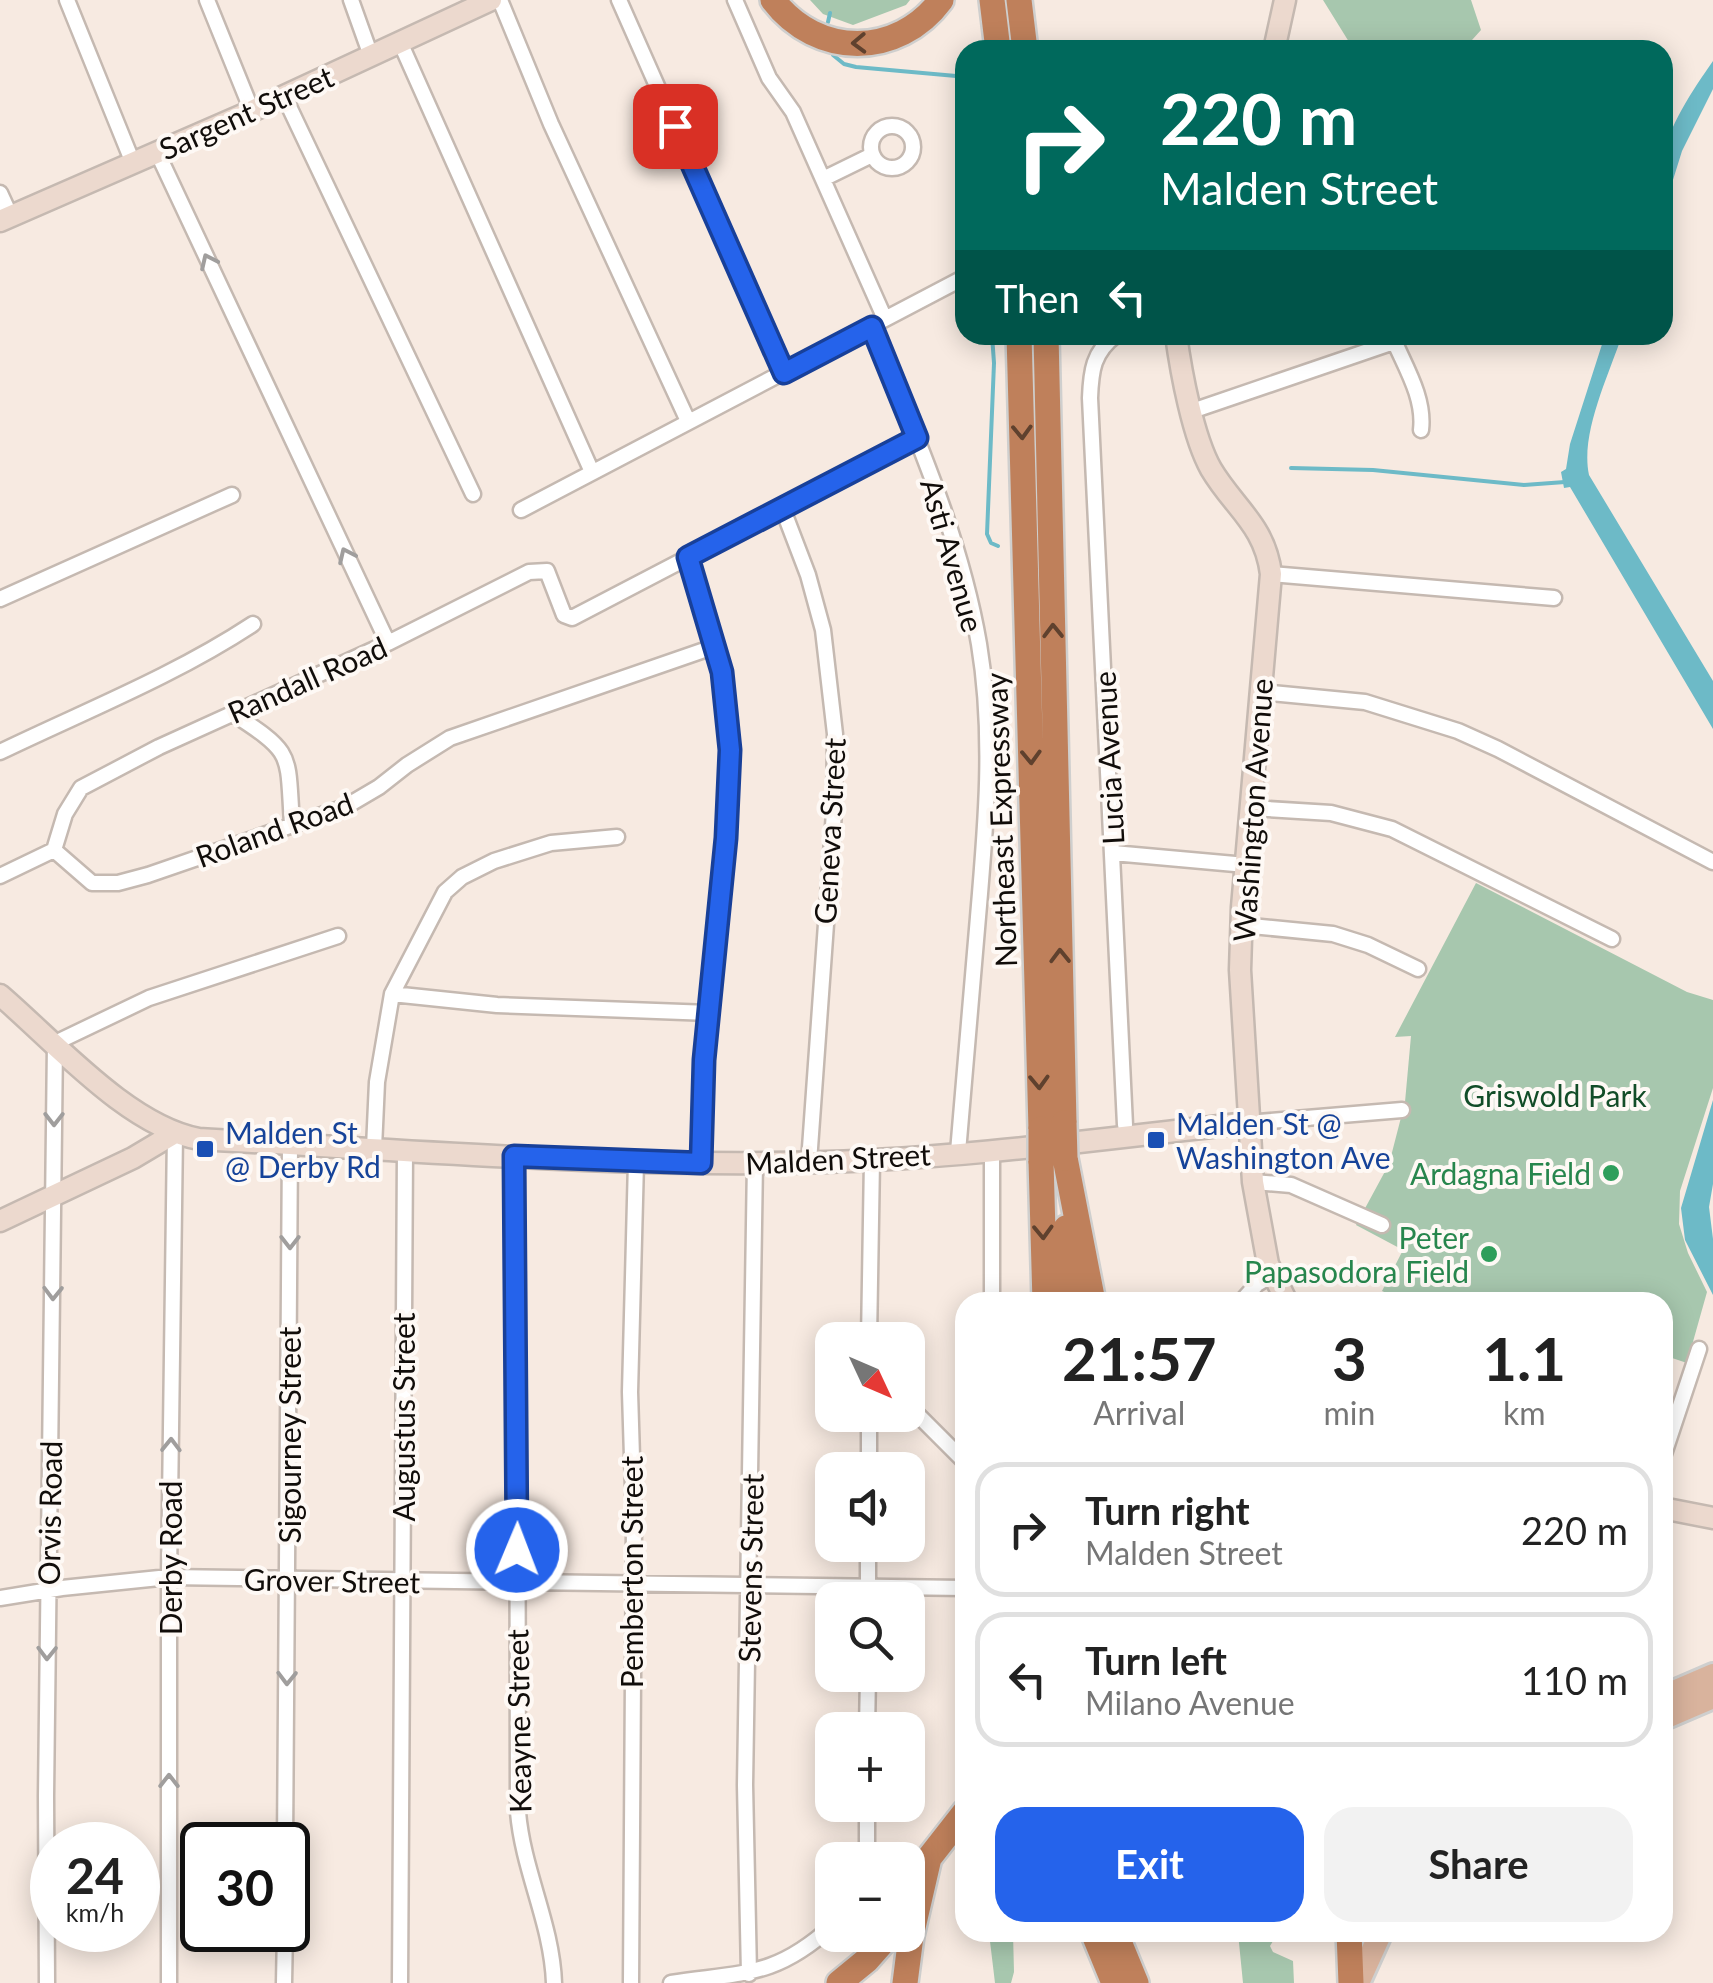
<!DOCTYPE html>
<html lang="en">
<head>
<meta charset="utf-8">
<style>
	:root { --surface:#fff; --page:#f2f2f2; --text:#222; --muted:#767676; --line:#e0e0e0; --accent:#2563eb }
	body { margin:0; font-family:Lato,sans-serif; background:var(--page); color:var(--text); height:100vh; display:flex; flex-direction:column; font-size:38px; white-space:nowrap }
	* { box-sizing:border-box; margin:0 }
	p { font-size:32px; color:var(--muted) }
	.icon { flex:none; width:55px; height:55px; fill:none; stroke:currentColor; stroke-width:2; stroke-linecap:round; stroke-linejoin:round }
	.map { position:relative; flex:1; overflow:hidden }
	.sheet { position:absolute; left:955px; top:1292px; width:718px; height:650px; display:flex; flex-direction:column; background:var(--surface); border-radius:30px; box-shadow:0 5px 25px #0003 }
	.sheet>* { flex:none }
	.guide { position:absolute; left:955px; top:40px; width:718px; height:305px; border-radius:30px; box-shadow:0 5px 25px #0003; background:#00695c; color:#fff; overflow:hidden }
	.needle { width:65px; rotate:134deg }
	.controls { position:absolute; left:815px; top:1322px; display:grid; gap:20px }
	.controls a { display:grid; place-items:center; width:110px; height:110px; border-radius:20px; background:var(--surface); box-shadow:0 5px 25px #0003; font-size:50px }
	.speed { position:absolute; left:30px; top:1822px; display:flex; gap:20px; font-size:50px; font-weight:700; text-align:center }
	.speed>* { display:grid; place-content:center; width:130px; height:130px; border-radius:50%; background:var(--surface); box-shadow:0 5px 25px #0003; line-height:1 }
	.speed small { font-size:25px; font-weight:400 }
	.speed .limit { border:5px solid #111; border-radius:15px; background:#fff; color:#111 }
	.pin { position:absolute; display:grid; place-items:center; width:85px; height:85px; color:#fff; margin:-42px; border-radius:20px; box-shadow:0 5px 15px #0006 }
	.me { position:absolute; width:110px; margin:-55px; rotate:1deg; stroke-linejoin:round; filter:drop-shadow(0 0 8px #0008) }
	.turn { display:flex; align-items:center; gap:35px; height:210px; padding:0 40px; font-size:45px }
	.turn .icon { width:130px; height:130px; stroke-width:2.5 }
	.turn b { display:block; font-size:70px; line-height:85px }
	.then { display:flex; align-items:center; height:95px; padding:0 40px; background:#0003; gap:20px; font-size:38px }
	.eta { display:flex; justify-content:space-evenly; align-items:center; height:170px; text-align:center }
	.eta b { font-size:60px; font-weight:700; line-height:70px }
	.button { display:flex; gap:20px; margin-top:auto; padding:20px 40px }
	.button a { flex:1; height:115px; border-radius:30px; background:var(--accent); color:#fff; font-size:40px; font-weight:700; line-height:115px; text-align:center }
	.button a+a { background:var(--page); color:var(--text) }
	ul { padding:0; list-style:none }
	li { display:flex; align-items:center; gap:30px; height:135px; margin:0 20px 15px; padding:0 20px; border:5px solid var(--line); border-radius:30px }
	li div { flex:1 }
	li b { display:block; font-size:38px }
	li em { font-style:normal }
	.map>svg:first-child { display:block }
	.green { fill:#a7c7ae }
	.water { fill:#6dbac7 }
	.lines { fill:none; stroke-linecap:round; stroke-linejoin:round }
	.stream { stroke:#6dbac7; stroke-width:4 }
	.street-casing { stroke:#c5b9b1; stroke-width:19 }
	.secondary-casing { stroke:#c5b9b1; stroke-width:25 }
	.primary-casing { stroke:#cfcfce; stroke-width:28 }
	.highway-casing { stroke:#cfcfce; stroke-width:30 }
	.street { stroke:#fff; stroke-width:14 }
	.secondary { stroke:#ecd9ce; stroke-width:20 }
	.primary { stroke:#d9b39d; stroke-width:22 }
	.highway { stroke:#bf805b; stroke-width:25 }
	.highway-bridge-casing { stroke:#cfcfce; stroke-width:30; stroke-linecap:butt }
	.highway-bridge { stroke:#bf805b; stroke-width:25 }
	.oneway { stroke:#5f412e }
	.oneway2 { stroke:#a09e9d }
	.route-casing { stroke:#184099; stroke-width:25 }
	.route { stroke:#2563eb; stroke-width:18 }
	.transit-dot { fill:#1a4fb4; stroke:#fef9f5; stroke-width:4 }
	.leisure-dot { fill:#2e9e5b; stroke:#fef9f5; stroke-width:4 }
	.labels { text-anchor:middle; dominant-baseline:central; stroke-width:8; stroke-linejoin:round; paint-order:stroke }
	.street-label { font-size:30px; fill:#110d0a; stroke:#fef9f5 }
	.park-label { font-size:30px; fill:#124d28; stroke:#fef9f5 }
	.transit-label { font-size:30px; fill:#164399; stroke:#fef9f5; text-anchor:start }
	.leisure-label { font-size:30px; fill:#27864d; stroke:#fef9f5; text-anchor:end }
</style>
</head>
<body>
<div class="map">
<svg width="1713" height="1983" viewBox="0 0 1713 1983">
	<rect width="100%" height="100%" fill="#f7eae1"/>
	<path class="green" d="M810,0h100l-4,5 -53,20 -30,-11z
		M1323,0h148l10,30 -18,20h-109z
		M1476,883l211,109 26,8v88l-33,103 -1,33 9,29 19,39 -20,71 -24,-8 -1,-53h-257l-23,-11 21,-41 -47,-25 33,-61 16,-62 6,-66 -16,1z
		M989,1933h24l1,39 -3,11h-16z
		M1238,1933h40l-8,13 3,6 20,9 1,22h-51z"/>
	<path class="water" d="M1713,61v28l-31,62 -19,61c-1,-16 -3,-34 -1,-49 5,-36 31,-73 51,-102z
		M1605,335h17c-13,40 -42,98 -33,140l124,206v48l-143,-242 -6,1 -3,-16 5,-3 4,-25z
		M1713,1100v84l-4,23 4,32v56l-28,-55 -4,-32z"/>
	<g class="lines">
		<path class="stream" d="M828,22l2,-9
			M833,55l11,9 12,3 100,9 9,11
			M992,335l2,28 -7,171 4,9 7,3
			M1291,468l82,2 151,15 41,-3"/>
		<g class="street-casing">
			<path id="street" d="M67,0l66,163
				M207,0l45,111
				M351,0l20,56
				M500,0l51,124 137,297
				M619,0l165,373
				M735,0l34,78 24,34 92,207
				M400,42l192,430
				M284,96l189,398
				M871 147a21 21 0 1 1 42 0a21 21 0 1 1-42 0Z
				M157,152l231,491
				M823,179l49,-24
				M0,193l11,24
				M872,327c41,103 88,206 107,317 15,90 7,181 -1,273 -6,78 -14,156 -20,235
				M1116,335c-23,17 -25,36 -26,63l35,727
				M1392,336c12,29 33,61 29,94
				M1192,411l202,-69
				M782,507l26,68 15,55 12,104 -1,78 -25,350
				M521,510l444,-233
				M688,557l34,115 8,78 -4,88 -22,222 -3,103
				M1271,574l283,24
				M0,599l232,-104
				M1261,692l104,10 93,29 40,18 215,113
				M232,713c63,41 55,39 60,111
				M0,752c85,-41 174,-76 253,-128
				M1252,808l79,5 61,16 220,110
				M54,850l11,-36 16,-26 78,-41 229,-104 141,-71 18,-1 17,44 8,3 345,-180
				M1113,853l133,12
				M0,876l54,-26 38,33h26l30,-8 197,-68 34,-20 28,-22 43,-27 266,-92
				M1241,925l92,9 35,11 50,24
				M392,994l105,11 213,8
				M1247,1123l155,-13
				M374,1148l3,-66 15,-88 53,-102 17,-15 32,-16 57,-18 66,-6
				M992,1149v153
				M514,1155l3,120 1,537c5,59 34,112 36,171
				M1253,1182l38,3 91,40
				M1241,1302l16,-18 15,-9
				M869,1340l3,-180
				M908,1405l57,57
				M1662,1460l37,-111
				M869,1470v-55
				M0,1598l62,-10 107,-11 796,11
				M868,1600v-55
				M867,1730l1,-55
				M285,1845l5,-700
				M867,1860v-55
				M749,1974l-4,-189 10,-623
				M47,1983l-1,-187 9,-753 94,-45 189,-62
				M169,1983v-406l6,-444
				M284,1983l1,-53
				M400,1983l5,-833
				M631,1983l3,-461 -4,-130 6,-230
				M671,1983c71,-11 104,-5 161,-57"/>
		</g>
		<g class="secondary-casing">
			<path id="secondary" d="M1274,50l11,-50
				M0,221l252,-110 239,-111
				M1176,335c5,37 17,102 35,134 23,39 54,56 60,105l-29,333 -2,63 13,212 15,82 19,38
				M0,995c55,47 128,131 199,144 209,11 418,29 627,23 140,-4 282,-24 421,-39
				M0,1221l133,-63 42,-25
				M1662,1508l51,10"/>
		</g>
		<g class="primary-casing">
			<path id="primary" d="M1662,1697l51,-22
				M1662,1719l51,-22
				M1358,1983l23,-51"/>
		</g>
		<g class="highway-casing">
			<path id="highway" d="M773,0c44,58 125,58 168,0
				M992,0l6,50
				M1019,0l6,50
				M1019,335l22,794
				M1046,335l18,788
				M1065,1158l28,144
				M1041,1161l4,141
				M1066,1228l2,74
				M1093,1932l21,51
				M1115,1932l21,51
				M1349,1932l2,51
				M839,1983l28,-23 22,-25
				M905,1983l6,-47 18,-78 36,-46"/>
		</g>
		<use href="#street" class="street"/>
		<use href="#secondary" class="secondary"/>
		<use href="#primary" class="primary"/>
		<use href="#highway" class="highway"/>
		<g class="highway-bridge-casing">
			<path id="highway-bridge" d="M1064,1123l1,35
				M1041,1129v32"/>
		</g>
		<use href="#highway-bridge" class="highway-bridge"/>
	</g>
	<defs><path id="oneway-chevron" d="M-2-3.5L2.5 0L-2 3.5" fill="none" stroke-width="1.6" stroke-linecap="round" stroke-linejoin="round" transform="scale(2.5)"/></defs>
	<g class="oneway">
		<use href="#oneway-chevron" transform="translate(859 43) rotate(178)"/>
		<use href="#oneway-chevron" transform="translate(1022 432) rotate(88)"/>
		<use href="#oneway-chevron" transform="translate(1053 631) rotate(-91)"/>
		<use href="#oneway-chevron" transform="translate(1031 757) rotate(88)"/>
		<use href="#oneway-chevron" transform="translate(1060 956) rotate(-91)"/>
		<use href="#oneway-chevron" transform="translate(1039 1082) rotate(88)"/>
		<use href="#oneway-chevron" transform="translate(1043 1232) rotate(88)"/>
	</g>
	<g class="oneway2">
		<use href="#oneway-chevron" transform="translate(208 261) rotate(-115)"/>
		<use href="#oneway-chevron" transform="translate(346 555) rotate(-115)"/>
		<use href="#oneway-chevron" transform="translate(54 1119) rotate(90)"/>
		<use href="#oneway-chevron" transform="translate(290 1242) rotate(90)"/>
		<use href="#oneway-chevron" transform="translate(53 1293) rotate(91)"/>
		<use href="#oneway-chevron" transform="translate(171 1445) rotate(-89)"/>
		<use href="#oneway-chevron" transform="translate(47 1653) rotate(91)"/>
		<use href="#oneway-chevron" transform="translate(287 1678) rotate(91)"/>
		<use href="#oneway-chevron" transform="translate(169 1781) rotate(-90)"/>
	</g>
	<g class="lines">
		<g class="route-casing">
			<path id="route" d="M517,1550l-3,-394 187,7 3,-103 22,-222 4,-88 -8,-78 -34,-115 229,-119 -45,-111 -88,46 -109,-247"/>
		</g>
		<use href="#route" class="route"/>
	</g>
	<g class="transit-dot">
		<rect x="1146" y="1130" width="20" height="20" rx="5"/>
		<rect x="195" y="1139" width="20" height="20" rx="5"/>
	</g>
	<g class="leisure-dot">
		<circle cx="1611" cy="1173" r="10"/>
		<circle cx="1489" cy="1254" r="10"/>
	</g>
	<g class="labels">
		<g class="street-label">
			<text transform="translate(246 112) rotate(-24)">Sargent Street</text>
			<text transform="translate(953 555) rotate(74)">Asti Avenue</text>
			<text transform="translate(307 679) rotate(-24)">Randall Road</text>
			<text transform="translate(1108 758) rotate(-93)">Lucia Avenue</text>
			<text transform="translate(1252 810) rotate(-86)">Washington Avenue</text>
			<text transform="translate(1000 820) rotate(-92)">Northeast Expressway</text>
			<text transform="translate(274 829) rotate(-20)">Roland Road</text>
			<text transform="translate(829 831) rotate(-87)">Geneva Street</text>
			<text transform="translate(838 1158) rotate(-3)">Malden Street</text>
			<text transform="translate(403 1417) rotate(-90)">Augustus Street</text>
			<text transform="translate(289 1435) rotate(-90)">Sigourney Street</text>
			<text transform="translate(49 1513) rotate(-89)">Orvis Road</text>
			<text transform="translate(170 1558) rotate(-90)">Derby Road</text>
			<text transform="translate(750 1568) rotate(-89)">Stevens Street</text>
			<text transform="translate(631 1572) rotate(-90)">Pemberton Street</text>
			<text transform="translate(332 1580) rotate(1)">Grover Street</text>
			<text transform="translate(518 1721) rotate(-91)">Keayne Street</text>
		</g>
		<g class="park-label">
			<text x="1555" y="1095">Griswold Park</text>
		</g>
		<g class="transit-label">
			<text x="1176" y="1123">Malden St @<tspan x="1176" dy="34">Washington Ave</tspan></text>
			<text x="225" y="1132">Malden St<tspan x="225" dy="34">@ Derby Rd</tspan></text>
		</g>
		<g class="leisure-label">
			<text x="1591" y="1173">Ardagna Field</text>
			<text x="1469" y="1237">Peter<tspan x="1469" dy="34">Papasodora Field</tspan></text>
		</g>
	</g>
</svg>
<div class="controls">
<a><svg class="needle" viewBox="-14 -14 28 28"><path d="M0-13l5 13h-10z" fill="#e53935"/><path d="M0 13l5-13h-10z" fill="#767676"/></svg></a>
<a><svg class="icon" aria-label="sound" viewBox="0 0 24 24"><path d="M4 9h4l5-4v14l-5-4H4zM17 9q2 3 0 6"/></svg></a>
<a><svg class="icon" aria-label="search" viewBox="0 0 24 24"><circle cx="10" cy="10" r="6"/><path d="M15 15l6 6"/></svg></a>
<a>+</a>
<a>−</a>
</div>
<div class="speed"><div>24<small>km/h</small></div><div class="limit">30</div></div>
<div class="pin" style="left:675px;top:126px;background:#d93025"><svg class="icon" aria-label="arrive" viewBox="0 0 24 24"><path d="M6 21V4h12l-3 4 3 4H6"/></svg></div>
<svg class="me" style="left:517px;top:1550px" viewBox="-20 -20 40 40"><circle r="17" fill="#2563eb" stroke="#fff" stroke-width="3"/><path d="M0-11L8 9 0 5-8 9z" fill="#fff"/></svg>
<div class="guide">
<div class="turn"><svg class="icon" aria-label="right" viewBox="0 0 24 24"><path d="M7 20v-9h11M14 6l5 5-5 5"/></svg><div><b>220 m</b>Malden Street</div></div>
<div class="then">Then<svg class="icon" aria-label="left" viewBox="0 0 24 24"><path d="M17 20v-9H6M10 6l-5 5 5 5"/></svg></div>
</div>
<section class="sheet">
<div class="eta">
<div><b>21:57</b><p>Arrival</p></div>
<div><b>3</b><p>min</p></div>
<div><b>1.1</b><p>km</p></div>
</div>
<ul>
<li><svg class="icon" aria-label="right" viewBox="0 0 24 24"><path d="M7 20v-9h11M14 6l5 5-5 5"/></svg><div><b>Turn right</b><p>Malden Street</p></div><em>220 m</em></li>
<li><svg class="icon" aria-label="left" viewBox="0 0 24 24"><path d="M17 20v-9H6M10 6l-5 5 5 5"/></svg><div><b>Turn left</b><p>Milano Avenue</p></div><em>110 m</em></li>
</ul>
<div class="button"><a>Exit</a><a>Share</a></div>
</section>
</div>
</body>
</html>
